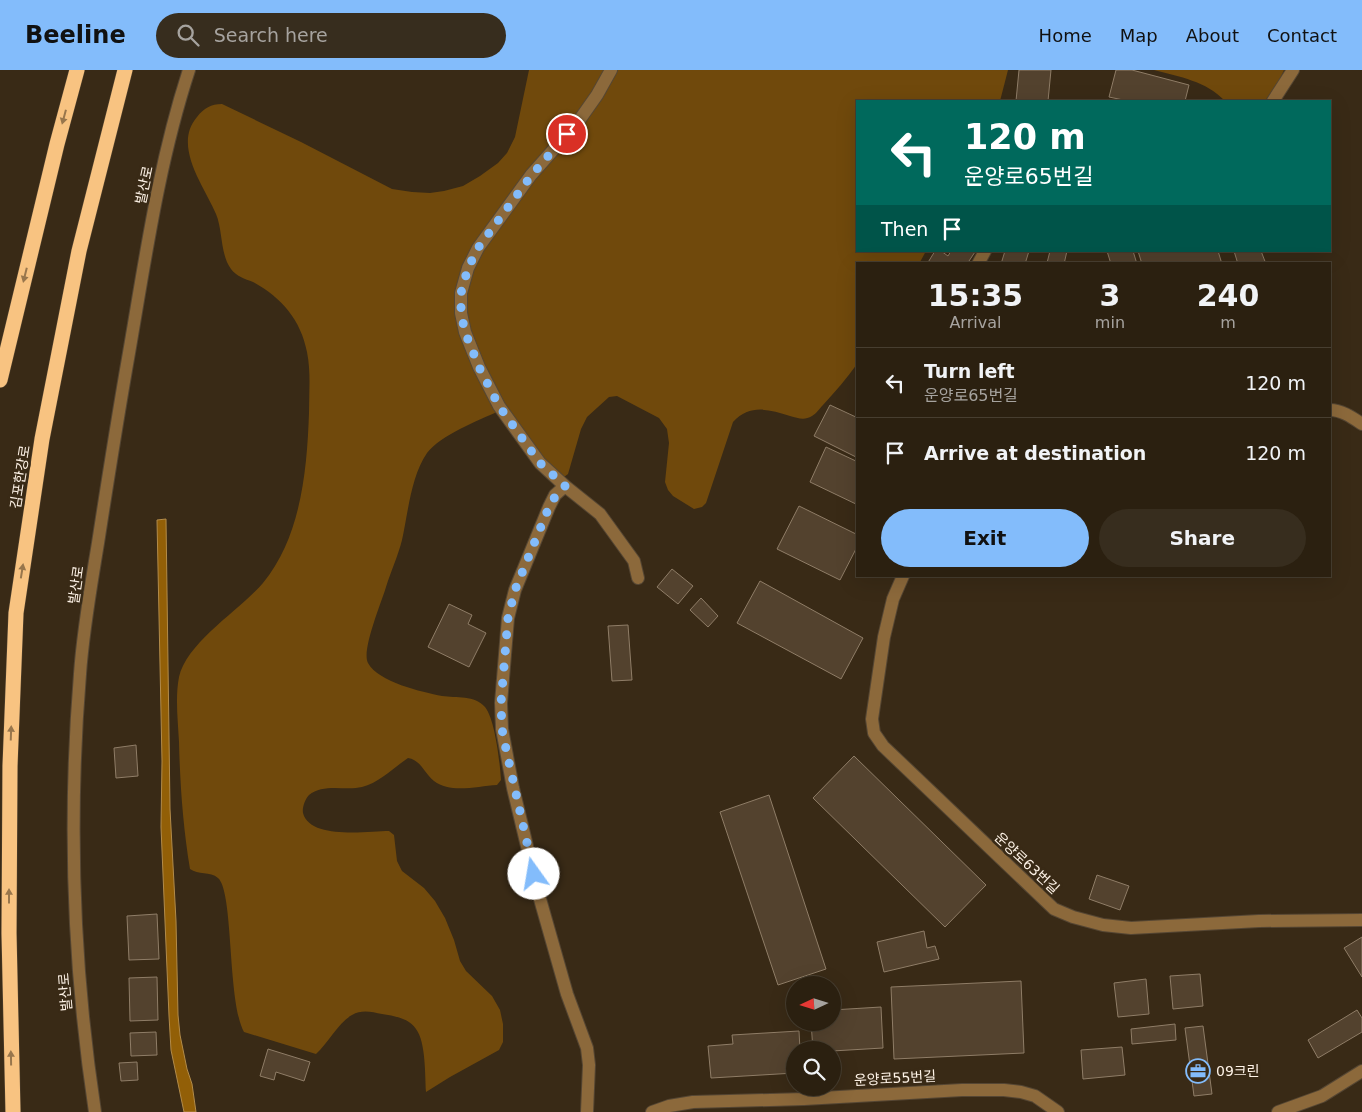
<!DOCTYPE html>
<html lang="en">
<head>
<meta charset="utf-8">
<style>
	:root { --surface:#2b2010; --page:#372d1e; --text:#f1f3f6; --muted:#a6a39f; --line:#473e30; --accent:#83bcfb }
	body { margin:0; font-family:"DejaVu Sans","Noto Sans KR",sans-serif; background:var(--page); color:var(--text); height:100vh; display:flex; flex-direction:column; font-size:19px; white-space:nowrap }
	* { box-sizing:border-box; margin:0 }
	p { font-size:16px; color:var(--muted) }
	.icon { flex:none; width:28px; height:28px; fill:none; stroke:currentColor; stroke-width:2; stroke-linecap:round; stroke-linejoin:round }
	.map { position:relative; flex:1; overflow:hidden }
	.drawer { position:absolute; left:856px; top:192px; width:475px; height:315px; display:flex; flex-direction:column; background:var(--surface); border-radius:0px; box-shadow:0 5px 20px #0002,0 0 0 1px var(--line) }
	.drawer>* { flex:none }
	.banner { position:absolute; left:856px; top:30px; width:475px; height:152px; border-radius:0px; box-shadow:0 5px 20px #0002,0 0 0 1px var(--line); background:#00695c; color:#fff; overflow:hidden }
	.needle { width:32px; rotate:266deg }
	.fabs { position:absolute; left:786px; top:906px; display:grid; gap:10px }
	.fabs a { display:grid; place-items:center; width:55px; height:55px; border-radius:50%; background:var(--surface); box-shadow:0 5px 20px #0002,0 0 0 1px var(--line); font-size:25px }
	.pin { position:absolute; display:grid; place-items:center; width:42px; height:42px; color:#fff; margin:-21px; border:2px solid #fff; border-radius:50%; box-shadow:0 1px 5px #0007 }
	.me { position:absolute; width:55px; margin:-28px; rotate:347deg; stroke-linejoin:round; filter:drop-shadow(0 0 4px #0008) }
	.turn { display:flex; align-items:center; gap:18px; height:105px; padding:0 25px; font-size:22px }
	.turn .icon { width:65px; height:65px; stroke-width:2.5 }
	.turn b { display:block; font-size:35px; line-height:42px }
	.then { display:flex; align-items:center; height:48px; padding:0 25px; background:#0003; gap:10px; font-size:19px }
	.eta { display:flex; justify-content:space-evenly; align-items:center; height:85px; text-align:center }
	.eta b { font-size:30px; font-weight:600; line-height:35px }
	.action { display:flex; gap:10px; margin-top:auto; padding:10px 25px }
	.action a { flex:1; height:58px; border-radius:30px; background:var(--accent); color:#111; font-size:20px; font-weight:600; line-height:58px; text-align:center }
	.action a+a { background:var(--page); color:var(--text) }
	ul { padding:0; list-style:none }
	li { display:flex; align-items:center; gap:15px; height:70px; padding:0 25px; border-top:1px solid var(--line) }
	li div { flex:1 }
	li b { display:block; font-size:19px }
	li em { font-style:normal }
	header { display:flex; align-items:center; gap:30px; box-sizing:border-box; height:70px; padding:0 25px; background:var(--accent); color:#111 }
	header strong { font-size:24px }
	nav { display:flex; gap:28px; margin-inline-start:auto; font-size:18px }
	.search { width:350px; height:45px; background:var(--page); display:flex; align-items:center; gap:12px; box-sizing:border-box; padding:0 18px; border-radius:28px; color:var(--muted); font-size:19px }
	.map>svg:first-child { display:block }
	.forest { fill:#70490c }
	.water { fill:#925f07; stroke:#b28b4a }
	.building { fill:#53422e; stroke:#8f7d67 }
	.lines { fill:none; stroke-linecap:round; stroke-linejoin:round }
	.minor-casing { stroke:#554633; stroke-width:14 }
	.highway-casing { stroke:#554633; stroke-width:16 }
	.minor { stroke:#8c693b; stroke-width:12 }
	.highway { stroke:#f8c381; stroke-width:15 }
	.oneway { fill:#98764c }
	.route { stroke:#83bcfb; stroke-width:9; stroke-dasharray:0 16.2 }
	.labels { text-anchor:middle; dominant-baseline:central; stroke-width:5; stroke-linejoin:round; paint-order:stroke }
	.street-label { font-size:14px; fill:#fef3e7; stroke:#392a16 }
	.poi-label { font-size:14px; fill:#fef3e7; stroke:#392a16; text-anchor:start }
</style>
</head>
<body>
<header>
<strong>Beeline</strong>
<div class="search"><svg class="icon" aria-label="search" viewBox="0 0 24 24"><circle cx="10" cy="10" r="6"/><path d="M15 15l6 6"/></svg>Search here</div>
<nav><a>Home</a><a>Map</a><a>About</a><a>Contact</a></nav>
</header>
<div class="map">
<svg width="1362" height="1042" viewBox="0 0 1362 1042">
	<rect width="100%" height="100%" fill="#392a16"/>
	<path class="forest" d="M529,0h479l-8,31h-142v150h68l-7,13h-61l-1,100c-10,14 -22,28 -34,41 -4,4 -7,9 -11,11 -8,5 -14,2 -22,0 -22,-7 -40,-12 -57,6l-27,81 -4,4 -8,2 -21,-13 -5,-6 -3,-8 4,-39 -2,-14 -8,-11 -42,-22 -8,1 -22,20 -6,12 -13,45 -4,3 -3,-1 -62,-65c-22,10 -58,24 -72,42 -16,23 -19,60 -25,87 -4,16 -11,31 -16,47 -4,14 -25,64 -18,76 10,19 54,29 74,33 14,2 33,-1 43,11 10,12 15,56 16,73l-4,5c-20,1 -46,9 -63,-4 -10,-8 -13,-21 -26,-23 -15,10 -29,25 -46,29 -16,4 -39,-4 -53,8 -4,4 -7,13 -6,18 7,27 65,18 86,18l5,4 3,26 5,10 22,17 11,13 10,17 9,22 6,21 6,10 26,25 8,14 3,14v18l-4,8 -49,27 -24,15c-1,-16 0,-50 -10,-63 -7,-11 -22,-13 -34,-15 -10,-2 -20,-5 -30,1 -13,7 -24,28 -36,39l-72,-22c-17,-31 -10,-140 -26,-154 -8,-7 -20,-3 -28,-9 -7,-42 -10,-85 -11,-127 -1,-21 -4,-44 0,-65 8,-35 61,-67 84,-94 38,-46 44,-113 46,-170 0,-20 2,-41 -2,-61 -6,-32 -26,-55 -54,-70 -8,-3 -17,-6 -22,-13 -11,-15 -8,-38 -15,-55 -11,-27 -44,-68 -19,-97 7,-9 14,-13 25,-13l79,38 91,47 20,3 18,1 14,-2 19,-5 17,-10 18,-13 9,-10 8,-16z
		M1154,0h130l-6,13 -13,18h-40c-19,-20 -45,-24 -71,-31z"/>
	<path class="water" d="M166,449l4,290 6,112 2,94 2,20 7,34 5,15 4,28h-12l-13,-62 -2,-34 -8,-189 1,-66 -5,-241z"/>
	<path class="building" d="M1019,0h32l-3,31h-32z
		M1116,0h16l57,15 -4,16h-57l-19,-4z
		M935,181h6l7,5 3,-5 24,1 -8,12h-40z
		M1005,181h24l-4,13h-24z
		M1050,181h17l-3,13 -17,-1z
		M1107,181h26l4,13h-26z
		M1138,181h80l4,13h-80z
		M1234,181h27l5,13h-28z
		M830,335l28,13v40l-44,-22z
		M826,377l32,15v43l-48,-23z
		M799,436l59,29v10l-18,35 -63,-31z
		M672,499l21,17 -15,18 -21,-17z
		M760,511l103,57 -22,41 -104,-56z
		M701,528l17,18 -10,11 -18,-17z
		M449,534l23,11 -4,9 18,9 -17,34 -41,-20z
		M628,555l4,55 -20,1 -4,-55z
		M136,675l2,31 -22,2 -2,-30z
		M854,686l132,129 -41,42 -132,-129z
		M769,725l57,174 -48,16 -58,-173z
		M1097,805l32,11 -9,24 -31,-11z
		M157,844l2,45 -30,1 -2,-44z
		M924,861l3,17 8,-2 4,13 -55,13 -7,-30z
		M1362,867v40l-18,-29z
		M1200,904l3,32 -30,3 -3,-33z
		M157,907l1,43 -28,1 -1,-43z
		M1146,909l3,35 -31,3 -4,-34z
		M1021,911l3,72 -130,6 -3,-72z
		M881,937l2,41 -51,3 -19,-1 -2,-28h21v-12z
		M1357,940l5,8v14l-44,26 -10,-18z
		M1175,954l1,16 -44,4 -1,-15z
		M1203,956l9,68 -18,2 -9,-68z
		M799,961l1,19h-5v23l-84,5 -3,-32 25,-2 -1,-9z
		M156,962l1,23 -26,1 -1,-23z
		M1122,977l3,28 -42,4 -2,-29z
		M268,979l42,13 -6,19 -28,-9 -2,8 -14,-4z
		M137,992l1,18 -17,1 -2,-18z"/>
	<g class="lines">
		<g class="minor-casing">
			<path id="minor" d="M611,0l-14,25 -19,27 -47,53 -53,73 -10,20 -7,25v20l4,19 14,35 20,39 41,57 25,23 35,28 34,47 4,17
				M1273,31l20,-31
				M978,194l7,-13
				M1330,340c12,0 23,8 32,14
				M565,416l-10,9 -6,12 -34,83 -7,28 -7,85 1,26 11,59 25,104 29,102 20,54 2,17 -2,47
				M903,506l-10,23 -9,38 -12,82 2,14 9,13 171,163 19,8 30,8 28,3 128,-7 103,-1
				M95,1042c-22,-145 -27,-292 -15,-438 3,-44 11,-88 18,-131 9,-58 18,-115 28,-173 18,-101 31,-202 63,-300
				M652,1042l17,-6 24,-4 111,-3 158,-9h42l17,2 14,4 23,16
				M1278,1042l44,-16 40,-25"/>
		</g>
		<g class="highway-casing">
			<path id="highway" d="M0,310l57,-236 20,-74
				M13,1042l-4,-179 1,-167 6,-153 26,-174 37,-188 46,-181"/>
		</g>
		<use href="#minor" class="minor"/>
		<use href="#highway" class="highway"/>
	</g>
	<defs><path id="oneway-solid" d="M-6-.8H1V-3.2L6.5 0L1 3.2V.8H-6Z" transform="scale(1.25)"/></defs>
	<g class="oneway">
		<use href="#oneway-solid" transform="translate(64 47) rotate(105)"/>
		<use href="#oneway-solid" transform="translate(25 205) rotate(104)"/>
		<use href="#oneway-solid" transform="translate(22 501) rotate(-81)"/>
		<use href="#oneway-solid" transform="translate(11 663) rotate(-88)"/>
		<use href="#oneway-solid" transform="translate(9 826) rotate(-90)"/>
		<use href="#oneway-solid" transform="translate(11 988) rotate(-91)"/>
	</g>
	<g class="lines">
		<path class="route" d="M534,804l-28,-125 -4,-20 -1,-26 7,-85 7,-28 34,-83 7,-12 9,-9 -25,-23 -41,-57 -20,-39 -14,-35 -4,-19v-20l7,-25 10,-20 53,-72 36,-42"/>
	</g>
	<defs>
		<g id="office-ring" transform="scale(1.25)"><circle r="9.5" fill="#392a16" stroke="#83bcfb" stroke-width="1.5"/><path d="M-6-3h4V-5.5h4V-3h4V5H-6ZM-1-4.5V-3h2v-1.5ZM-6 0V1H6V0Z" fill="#83bcfb"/></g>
	</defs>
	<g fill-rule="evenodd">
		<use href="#office-ring" x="1198" y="1001"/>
	</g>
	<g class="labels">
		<g class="street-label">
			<text transform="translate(144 115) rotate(-78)">발산로</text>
			<text transform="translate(20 407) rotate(-81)">김포한강로</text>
			<text transform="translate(76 515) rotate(-82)">발산로</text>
			<text transform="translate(1027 793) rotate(43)">운양로63번길</text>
			<text transform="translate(65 922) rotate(-95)">발산로</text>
			<text transform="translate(895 1008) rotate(-3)">운양로55번길</text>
		</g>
		<g class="poi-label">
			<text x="1216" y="1001">09크린</text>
		</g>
	</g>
</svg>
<div class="fabs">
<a><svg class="needle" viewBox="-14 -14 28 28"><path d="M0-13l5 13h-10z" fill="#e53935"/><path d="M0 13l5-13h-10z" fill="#a6a39f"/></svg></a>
<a><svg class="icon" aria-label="search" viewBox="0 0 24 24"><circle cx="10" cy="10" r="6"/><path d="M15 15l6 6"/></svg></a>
</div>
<div class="pin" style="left:567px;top:64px;background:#d93025"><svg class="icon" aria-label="arrive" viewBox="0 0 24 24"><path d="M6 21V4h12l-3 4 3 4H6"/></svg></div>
<svg class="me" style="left:534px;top:804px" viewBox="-20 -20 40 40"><circle r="19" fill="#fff"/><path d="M0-13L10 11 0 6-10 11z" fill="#83bcfb"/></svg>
<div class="banner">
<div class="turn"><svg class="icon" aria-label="left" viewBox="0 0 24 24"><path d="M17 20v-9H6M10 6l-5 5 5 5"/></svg><div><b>120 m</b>운양로65번길</div></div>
<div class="then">Then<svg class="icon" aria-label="arrive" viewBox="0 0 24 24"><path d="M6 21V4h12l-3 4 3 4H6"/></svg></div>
</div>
<section class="drawer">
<div class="eta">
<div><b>15:35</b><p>Arrival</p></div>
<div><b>3</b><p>min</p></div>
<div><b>240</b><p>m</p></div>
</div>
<ul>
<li><svg class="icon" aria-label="left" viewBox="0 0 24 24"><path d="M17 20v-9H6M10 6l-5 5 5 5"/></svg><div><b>Turn left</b><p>운양로65번길</p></div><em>120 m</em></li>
<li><svg class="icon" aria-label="arrive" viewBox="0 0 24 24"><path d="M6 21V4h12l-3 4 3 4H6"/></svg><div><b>Arrive at destination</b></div><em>120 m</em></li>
</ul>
<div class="action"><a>Exit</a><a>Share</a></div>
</section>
</div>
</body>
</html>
